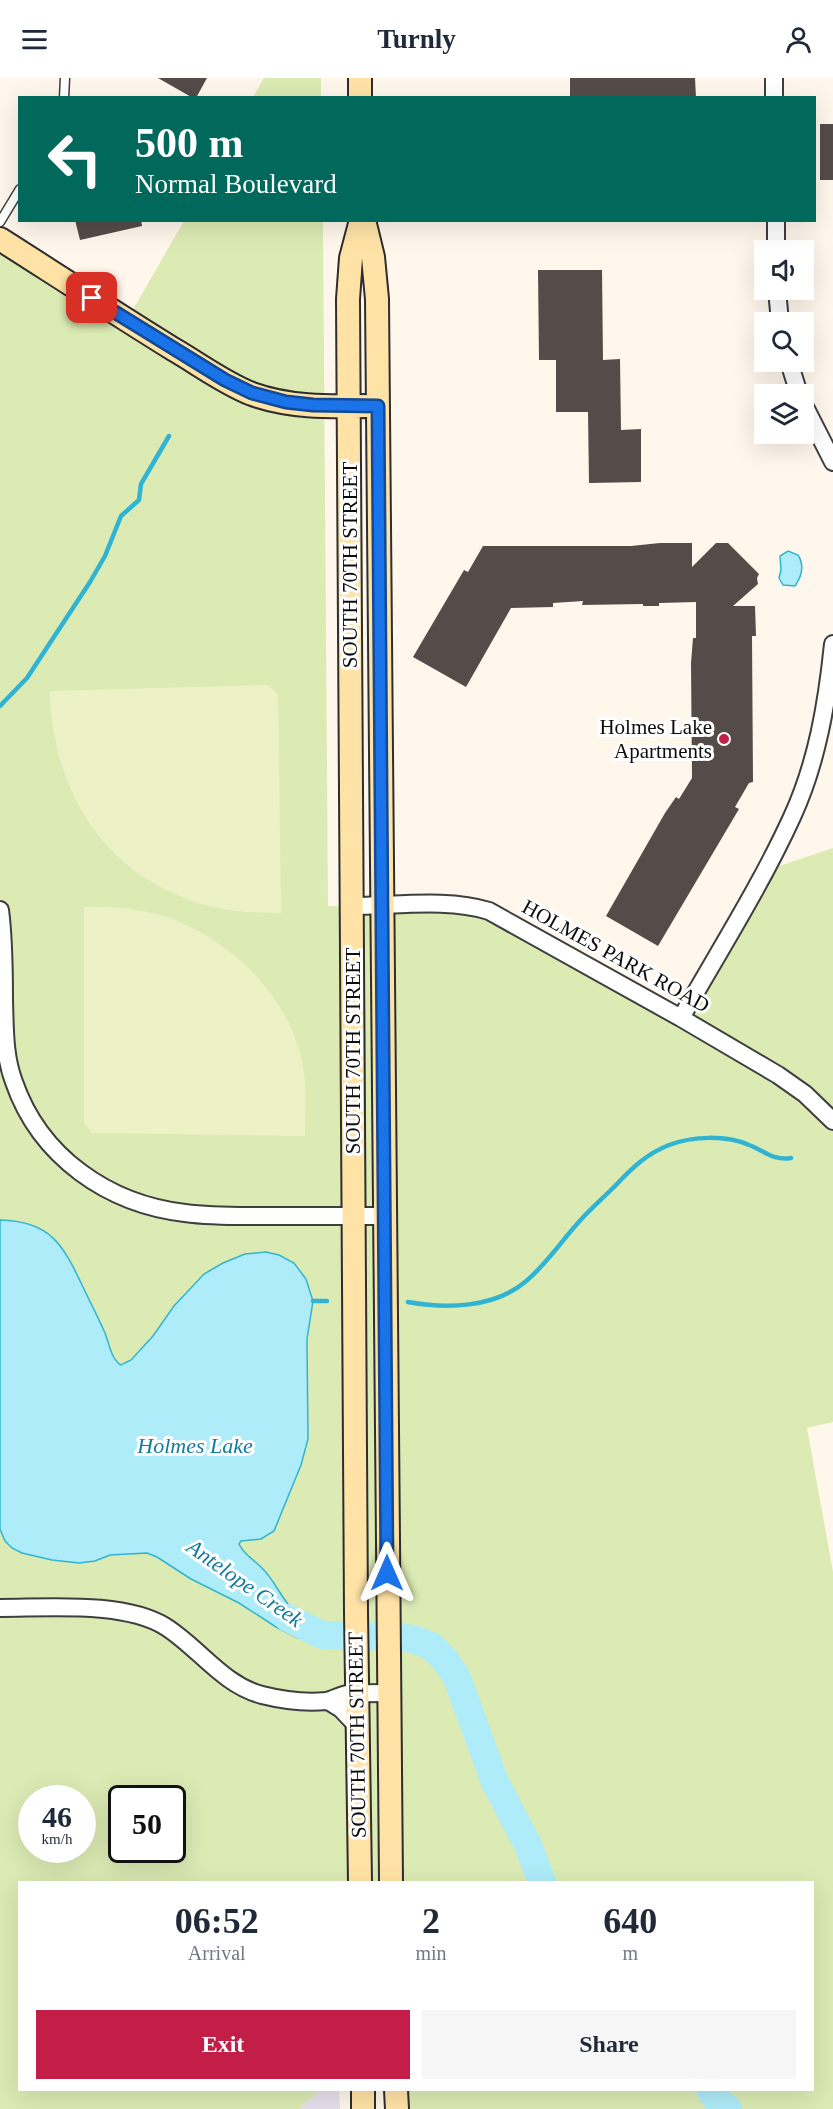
<!DOCTYPE html>
<html lang="en">
<head>
<meta charset="utf-8">
<style>
	:root { --surface:#fff; --page:#f6f6f7; --text:#1f2937; --muted:#747a83; --accent:#c21e48 }
	body { margin:0; font-family:Georgia,serif; background:var(--page); color:var(--text); height:100vh; display:flex; flex-direction:column; font-size:22px; white-space:nowrap }
	* { box-sizing:border-box; margin:0 }
	p { font-size:20px; color:var(--muted) }
	.icon { flex:none; width:33px; height:33px; fill:none; stroke:currentColor; stroke-width:2; stroke-linecap:round; stroke-linejoin:round }
	.map { position:relative; flex:1; overflow:hidden }
	.panel { position:absolute; left:18px; top:1803px; width:796px; height:210px; display:flex; flex-direction:column; background:var(--surface); border-radius:0px; box-shadow:0 6px 24px #0002 }
	.panel>* { flex:none }
	.hud { position:absolute; left:18px; top:18px; width:798px; height:126px; border-radius:0px; box-shadow:0 6px 24px #0002; background:#00695c; color:#fff; overflow:hidden }
	.controls { position:absolute; left:754px; top:162px; display:grid; gap:12px }
	.controls a { display:grid; place-items:center; width:60px; height:60px; border-radius:0px; background:var(--surface); box-shadow:0 6px 24px #0002; font-size:30px }
	.speed { position:absolute; left:18px; top:1707px; display:flex; gap:12px; font-size:30px; font-weight:700; text-align:center }
	.speed>* { display:grid; place-content:center; width:78px; height:78px; border-radius:50%; background:var(--surface); box-shadow:0 6px 24px #0002; line-height:1 }
	.speed small { font-size:15px; font-weight:400 }
	.speed .limit { border:3px solid #111; border-radius:9px; background:#fff; color:#111 }
	.pin { position:absolute; display:grid; place-items:center; width:51px; height:51px; color:#fff; margin:-26px; border-radius:12px; box-shadow:0 3px 9px #0006 }
	.me { position:absolute; width:66px; margin:-33px; rotate:0deg; stroke-linejoin:round; filter:drop-shadow(0 0 4px #0008) }
	.turn { display:flex; align-items:center; gap:21px; height:126px; padding:0 18px; font-size:27px }
	.turn .icon { width:78px; height:78px; stroke-width:2.5 }
	.turn b { display:block; font-size:42px; line-height:51px }
	.eta { display:flex; justify-content:space-evenly; align-items:center; height:102px; text-align:center }
	.eta b { font-size:36px; font-weight:700; line-height:42px }
	.cta { display:flex; gap:12px; margin-top:auto; padding:12px 18px }
	.cta a { flex:1; height:69px; border-radius:0px; background:var(--accent); color:#fff; font-size:24px; font-weight:700; line-height:69px; text-align:center }
	.cta a+a { background:var(--page); color:var(--text) }
	header { display:flex; justify-content:space-between; align-items:center; height:78px; padding:0 18px; background:var(--surface); font-size:27px; font-weight:700 }
	.map>svg:first-child { display:block }
	.industrial { fill:#e8e0ec }
	.green { fill:#dcebb4; fill-rule:evenodd }
	.pitch { fill:#ecf2c6 }
	.water { fill:#aeecf9; stroke:#31b4d3; stroke-width:1.5 }
	.lines { fill:none; stroke-linecap:round; stroke-linejoin:round }
	.stream { stroke:#31b4d3; stroke-width:4.5 }
	.river { stroke:#aeecf9; stroke-width:28 }
	.building { fill:#554b48 }
	.lane-casing { stroke:#3f3f3f; stroke-width:11 }
	.street-casing { stroke:#3f3f3f; stroke-width:20 }
	.secondary-casing { stroke:#2e2e2e; stroke-width:26 }
	.lane { stroke:#fff; stroke-width:8 }
	.street { stroke:#fff; stroke-width:16 }
	.secondary { stroke:#ffe3a6; stroke-width:22 }
	.route-casing { stroke:#114b97; stroke-width:15 }
	.route { stroke:#1a73e8; stroke-width:10 }
	.poi-dot { fill:#c21e48; stroke:#fff; stroke-width:2 }
	.labels { text-anchor:middle; dominant-baseline:central; stroke-width:6; stroke-linejoin:round; paint-order:stroke }
	.street-label { font-size:21px; fill:#0c0c0c; stroke:#fff }
	.poi-label { font-size:21px; fill:#0c0c0c; stroke:#fff; text-anchor:end }
	.water-label { font-size:22px; font-style:italic; fill:#107b9c; stroke:#fff }
</style>
</head>
<body>
<header><svg class="icon" aria-label="menu" viewBox="0 0 24 24"><path d="M4 6h16M4 12h16M4 18h16"/></svg>Turnly<svg class="icon" aria-label="person" viewBox="0 0 24 24"><circle cx="12" cy="8" r="4"/><path d="M4 21q1-7 8-7t8 7"/></svg></header>
<div class="map">
<svg width="833" height="2031" viewBox="0 0 833 2031">
	<rect width="100%" height="100%" fill="#fff7eb"/>
	<path class="industrial" d="M320,2012h19l1,19h-41z"/>
	<path class="green" d="M264,0h57v19h-68z
		M184,143h139l5,685 135,-1 218,113 83,-147 69,-23v574l-26,6 26,144v537h-436l-1,-19h417v-208h-793v208h300l-21,19h-299v-1870l127,81zM32,1720h50v52h-50zM122,1720h50v52h-50z"/>
	<path class="pitch" d="M268,607l10,9 3,219c-23,0 -46,-1 -68,-6 -105,-26 -161,-113 -163,-216z
		M84,829c31,-1 62,2 91,13 61,24 117,81 128,147 4,22 2,46 2,69l-213,-3 -8,-10z"/>
	<path class="water" d="M788,473l10,4c7,11 4,21 -3,31l-12,-1 -4,-7 2,-8 -1,-14z
		M0,1142c51,1 63,25 83,67 7,15 15,30 22,46 4,10 6,26 16,32l10,-5 22,-24 21,-30 30,-32 19,-11 22,-9 21,-2 13,3 15,8 12,16 7,22 -6,38 1,100 -7,26 -27,66 -13,8 -20,2 -2,3c5,11 14,15 22,23 14,13 20,32 34,45 11,8 21,10 27,23l-5,4 -19,-1 -22,-11 -37,-24 -48,-24 -34,-22 -10,-4 -37,2 -15,6 -16,2 -27,-3 -30,-7 -10,-5 -7,-7 -5,-12z"/>
	<g class="lines">
		<path class="stream" d="M0,628l27,-28 63,-96 15,-26 16,-40 18,-16 2,-16 28,-48
			M313,1223h14
			M408,1224c38,7 86,6 117,-20 20,-16 35,-39 52,-58 12,-14 25,-25 38,-38 16,-17 31,-32 54,-41 24,-9 57,-10 80,0 16,6 24,16 42,13"/>
		<path class="river" d="M288,1540l34,17 79,2 15,3 17,7 13,14 11,17 38,104 33,63 14,37
			M710,2012l8,11 10,8"/>
	</g>
	<path class="building" d="M158,0h49l-11,20h-3z
		M570,0h125l1,20h-126z
		M820,46h13v56h-13z
		M75,142h66l1,6 -62,14z
		M538,192h64l1,90 17,-1 1,71 20,-1v53l-52,1 -1,-71h-32v-52h-17z
		M660,465h32v24l24,-24h12l31,31 -2,4 1,6 -25,22h22l1,30h-4l1,146 -4,1 -14,24 4,2 -81,137 -52,-30 59,-103 11,-16 3,2 13,-21 -1,-115 2,-25h3v-36l-37,1v3h-16v-2l-61,1 1,-4 -30,2v4l-42,1 -45,79 -53,-30 51,-87 4,2 15,-26h148z"/>
	<g class="lines">
		<g class="lane-casing">
			<path id="lane" d="M64,20l1,-20
				M0,144l20,-33"/>
		</g>
		<g class="street-casing">
			<path id="street" d="M774,0v20
				M776,142v30
				M777,212l3,32
				M789,284l10,32
				M804,327l29,57
				M351,828c44,0 97,-8 138,5l192,107 97,57 27,19 28,27
				M0,832c4,30 4,61 4,91 1,27 0,55 10,81 26,75 94,122 171,131 29,4 58,3 87,3 38,0 76,0 114,0
				M681,940c37,-65 80,-133 111,-201 25,-54 35,-114 41,-173
				M0,1530c48,0 125,-7 166,19 33,21 57,58 96,68 20,5 44,8 64,6 7,-1 14,-6 22,-7 13,-1 27,-1 41,-1
				M328,1623l13,8 16,17"/>
		</g>
		<g class="secondary-casing">
			<path id="secondary" d="M360,0v20
				M364,142l9,37 4,42 14,1583
				M0,161c58,37 115,74 173,110 26,15 51,34 79,45 36,13 75,13 113,12
				M360,1804l-4,-269 -8,-1314 3,-41 10,-38
				M363,2012v19
				M396,2012l1,19"/>
		</g>
		<use href="#lane" class="lane"/>
		<use href="#street" class="street"/>
		<use href="#secondary" class="secondary"/>
	</g>
	<g class="lines">
		<g class="route-casing">
			<path id="route" d="M92,220l133,82 27,13 34,9 27,3 65,1 9,1167"/>
		</g>
		<use href="#route" class="route"/>
	</g>
	<circle class="poi-dot" cx="724" cy="661" r="6"/>
	<g class="labels">
		<g class="street-label">
			<text transform="translate(350 487) rotate(-90)">SOUTH 70TH STREET</text>
			<text transform="translate(616 878) rotate(29)">HOLMES PARK ROAD</text>
			<text transform="translate(353 973) rotate(-90)">SOUTH 70TH STREET</text>
			<text transform="translate(357 1657) rotate(-91)">SOUTH 70TH STREET</text>
		</g>
		<g class="poi-label">
			<text x="712" y="649">Holmes Lake<tspan x="712" dy="24">Apartments</tspan></text>
		</g>
		<g class="water-label">
			<text x="195" y="1367">Holmes Lake</text>
			<text transform="translate(245 1505) rotate(35)">Antelope Creek</text>
		</g>
	</g>
</svg>
<div class="controls">
<a><svg class="icon" aria-label="sound" viewBox="0 0 24 24"><path d="M4 9h4l5-4v14l-5-4H4zM17 9q2 3 0 6"/></svg></a>
<a><svg class="icon" aria-label="search" viewBox="0 0 24 24"><circle cx="10" cy="10" r="6"/><path d="M15 15l6 6"/></svg></a>
<a><svg class="icon" aria-label="layers" viewBox="0 0 24 24"><path d="M12 4l9 5-9 5-9-5zM3 14l9 5 9-5"/></svg></a>
</div>
<div class="speed"><div>46<small>km/h</small></div><div class="limit">50</div></div>
<div class="pin" style="left:92px;top:220px;background:#d93025"><svg class="icon" aria-label="arrive" viewBox="0 0 24 24"><path d="M6 21V4h12l-3 4 3 4H6"/></svg></div>
<svg class="me" style="left:387px;top:1495px" viewBox="-20 -20 40 40"><path d="M0-17L14 15 0 8-14 15z" fill="#1a73e8" stroke="#fff" stroke-width="4"/></svg>
<div class="hud">
<div class="turn"><svg class="icon" aria-label="left" viewBox="0 0 24 24"><path d="M17 20v-9H6M10 6l-5 5 5 5"/></svg><div><b>500 m</b>Normal Boulevard</div></div>
</div>
<section class="panel">
<div class="eta">
<div><b>06:52</b><p>Arrival</p></div>
<div><b>2</b><p>min</p></div>
<div><b>640</b><p>m</p></div>
</div>
<div class="cta"><a>Exit</a><a>Share</a></div>
</section>
</div>
</body>
</html>
